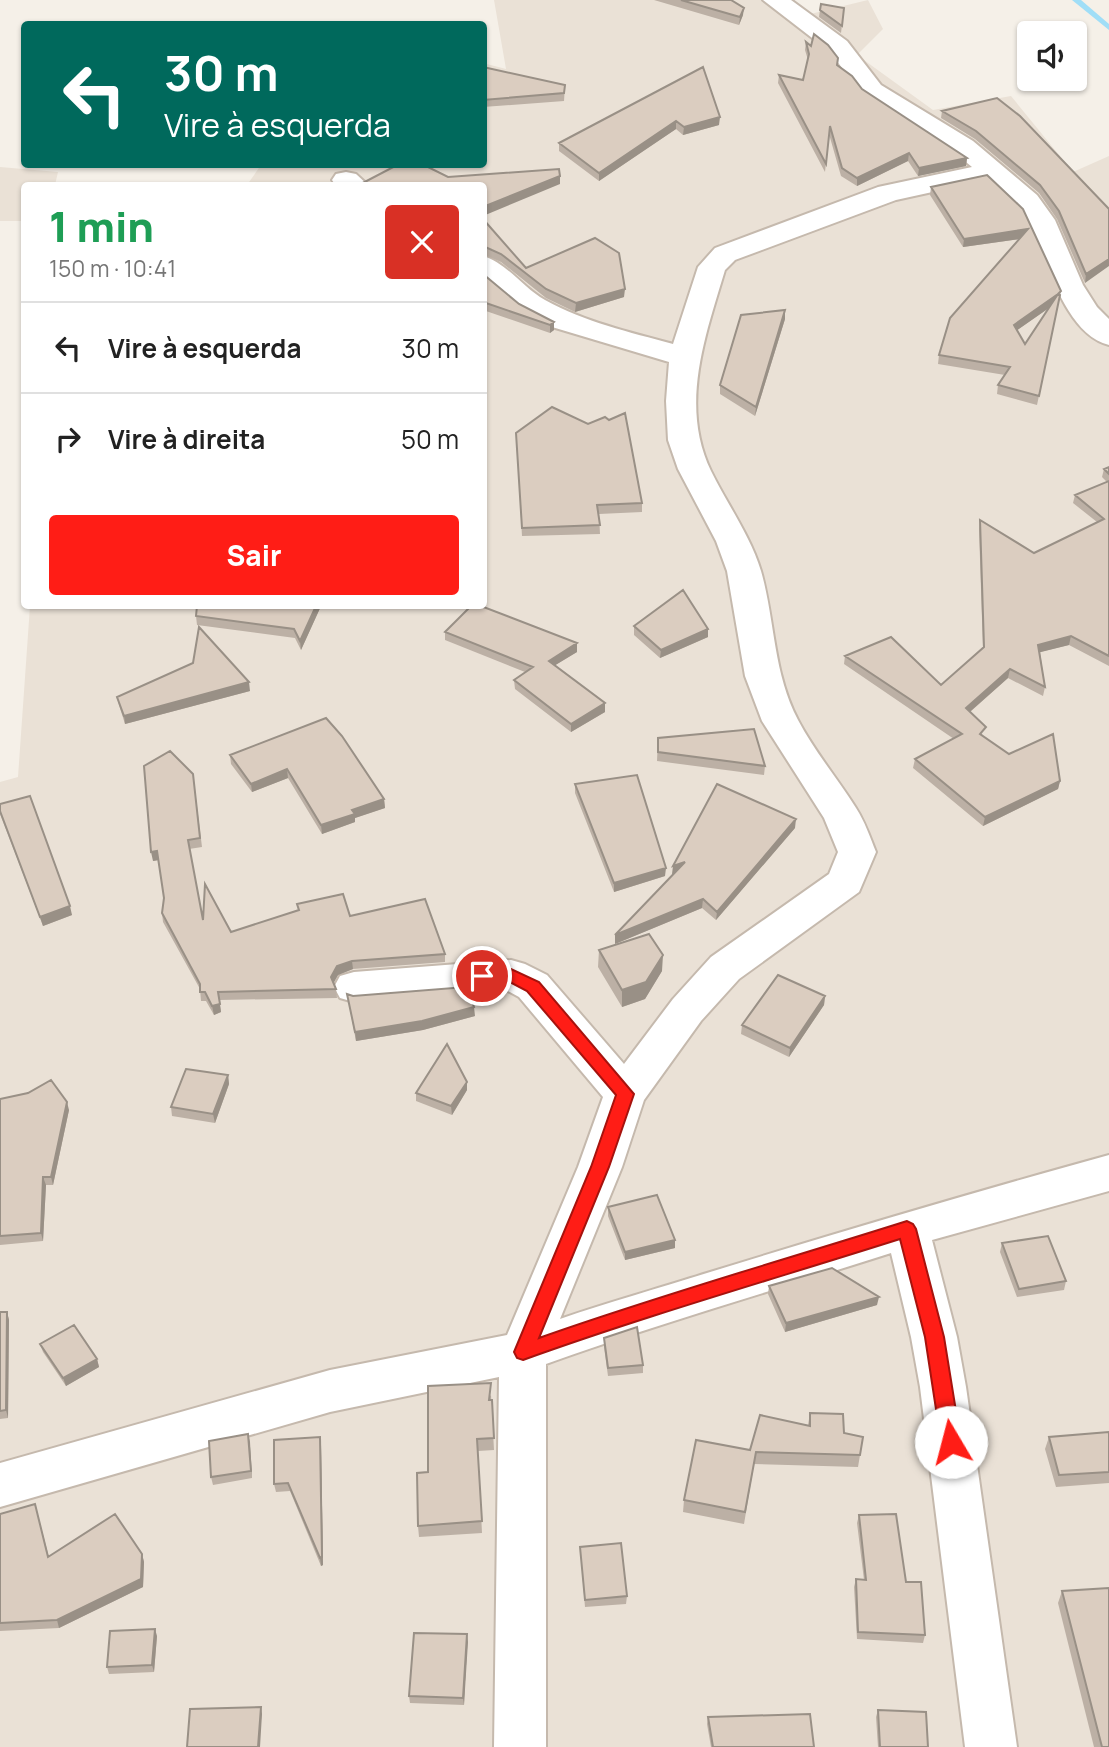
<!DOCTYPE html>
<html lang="pt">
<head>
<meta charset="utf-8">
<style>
	:root { --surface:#fff; --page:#f6f6f6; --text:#222; --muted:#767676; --line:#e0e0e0; --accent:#ff1d16 }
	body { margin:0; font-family:Manrope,sans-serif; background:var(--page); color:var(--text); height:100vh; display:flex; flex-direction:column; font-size:26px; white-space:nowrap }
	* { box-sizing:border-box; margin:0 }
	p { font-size:23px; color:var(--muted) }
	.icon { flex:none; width:38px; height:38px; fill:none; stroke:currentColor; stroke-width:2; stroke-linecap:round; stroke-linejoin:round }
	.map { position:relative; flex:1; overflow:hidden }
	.drawer { position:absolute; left:21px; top:182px; width:466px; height:427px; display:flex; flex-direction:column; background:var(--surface); border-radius:7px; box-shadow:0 2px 5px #0004 }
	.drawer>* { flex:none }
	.guide { position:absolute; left:21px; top:21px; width:466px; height:147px; border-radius:7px; box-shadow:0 2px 5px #0004; background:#00695c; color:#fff; overflow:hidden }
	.buttons { position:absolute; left:1017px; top:21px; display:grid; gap:14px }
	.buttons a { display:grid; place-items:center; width:70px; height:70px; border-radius:7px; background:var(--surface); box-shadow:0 2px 5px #0004; font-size:35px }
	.pin { position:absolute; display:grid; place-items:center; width:60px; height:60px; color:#fff; margin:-30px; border:4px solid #fff; border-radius:50%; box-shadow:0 2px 7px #0007 }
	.me { position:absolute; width:77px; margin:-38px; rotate:352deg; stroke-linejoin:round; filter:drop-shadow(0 0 5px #0008) }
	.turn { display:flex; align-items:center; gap:24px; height:147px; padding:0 28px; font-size:32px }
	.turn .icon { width:91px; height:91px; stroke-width:2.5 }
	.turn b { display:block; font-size:49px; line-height:60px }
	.round { display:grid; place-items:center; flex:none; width:74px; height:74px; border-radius:7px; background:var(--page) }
	.headline { display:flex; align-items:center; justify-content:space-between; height:119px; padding:0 28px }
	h1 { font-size:42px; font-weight:800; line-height:52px; color:#1e9e55 }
	.action { display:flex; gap:14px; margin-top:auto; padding:14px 28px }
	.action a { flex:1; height:80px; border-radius:7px; background:var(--accent); color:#fff; font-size:28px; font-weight:800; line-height:80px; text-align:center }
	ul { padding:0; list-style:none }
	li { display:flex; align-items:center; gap:21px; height:91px; padding:0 28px; border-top:2px solid var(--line) }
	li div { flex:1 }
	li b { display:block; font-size:26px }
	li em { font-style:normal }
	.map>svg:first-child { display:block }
	.residential { fill:#eae1d6 }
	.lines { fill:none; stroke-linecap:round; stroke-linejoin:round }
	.stream { fill:#a0def7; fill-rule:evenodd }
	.street-casing { stroke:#c5b9ad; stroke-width:4 }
	.street { fill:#fff; fill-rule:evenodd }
	.wall { fill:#bcb0a5; fill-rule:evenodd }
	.shaded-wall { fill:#999086 }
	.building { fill:#dbcdc0; stroke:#999086; stroke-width:2; fill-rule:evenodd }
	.route { fill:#ff1d16; stroke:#a6130e; stroke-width:2 }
</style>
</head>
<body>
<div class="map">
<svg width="1109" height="1747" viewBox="0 0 1109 1747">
	<rect width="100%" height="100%" fill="#f5f0e8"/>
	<path class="residential" d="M494,0h274l30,17 70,-17 15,29 -26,26 76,55 78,-14 62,76 36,-16v1591h-1109v-965l18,-5 12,-171h453v-420l-236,-1 14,-20 222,-1v-101l23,6z
		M0,167l58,5 -3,13 -31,1v35h-24z"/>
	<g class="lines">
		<path class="stream" d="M1072,0h9l28,24v6z"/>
		<g class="street-casing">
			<path id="street" d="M763,0h28l56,41 34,44 92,56 64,54 18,25 28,65 14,22 12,12v26c-45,-11 -62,-87 -81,-123 -9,-17 -27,-29 -41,-42l-91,20 -161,60 -10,10c-19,64 -46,135 -14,201 16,33 39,64 50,100 14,49 12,102 37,149 16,31 40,59 58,88 9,14 14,29 20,44l-17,40 -120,87 -38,42 -57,79 -22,67 -62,152c48,-17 97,-30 147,-46 133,-41 267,-81 402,-118v36l-177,49 25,97 9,50 51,360h-52l-45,-360 -9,-50 -20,-84c-115,37 -232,70 -345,111v383h-52l5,-370 -169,35 -330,95v-44l330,-93 177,-35 71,-168 25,-70 -84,-100 -13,-7 -152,12 -14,-4 -6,-11 6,-11 14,-4 157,-12 14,4 22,11 77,89 49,-65 38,-42 118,-83 9,-22 -14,-34 -62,-97 -17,-45 -18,-105 -11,-30 -38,-72 -10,-29 -2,-39 3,-39 -117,-35 -32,-17 -37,-31v-23c24,7 40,32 62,44 40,22 84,32 128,44l25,-77 17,-19 163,-61 94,-20 -17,-14 -92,-58 -34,-44z
				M346,172l10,2 13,12h-33l-4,-6 4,-6z"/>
		</g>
		<use href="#street" class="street"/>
	</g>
	<path class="wall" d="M654,0h77l12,15 -4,10z
		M844,8l-3,25 -22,-16 1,-7z
		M806,42l31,23 25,24 105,69 -1,8 -48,10 -10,-15 -51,25 -16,-10 -12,-42 -4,38 -47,-89 1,-8 24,5 5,-20 -3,-10z
		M483,67l82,18 -1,16 -81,6z
		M703,67l16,58 -36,10 -7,-6 -77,52 -40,-30v-8z
		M942,111l167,98 -24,74 -28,-64 -18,-26 -64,-54 -34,-21z
		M987,175l74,116 -24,114 -40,-11 1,-9 7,-10 -67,-11 1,-9 81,-116 -57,8 -33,-52 1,-8zM1049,308l-24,36 -8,-14z
		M483,219l43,49 98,29 -49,15 -29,-14 -45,-36 -18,-8z
		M483,274l36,30 35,18v8l-4,3 -67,-23z
		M785,310v9l-30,97 -35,-22v-9z
		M516,433l126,70v9l-43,2 1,20 -78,2z
		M1109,467v199l-40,-21 -29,7 5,35 -2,9 -35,-18 -38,34 13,24 26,18 51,27 -2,8 -75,37 -70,-58 2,-9 39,-20 -110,-75 1,-8 96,29 42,-36 -4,-120 1,-9 54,33 63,-31 -24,-19 2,-8 32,-13 -5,-5 2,-8z
		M321,606l-20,44 -6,-12 -98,-13 -1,-9z
		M634,626l74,3v8l-48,21 -26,-23z
		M445,632l132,11v9l-22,13 50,38v9l-34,20 -56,-43 -1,-9 11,-8 -80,-32z
		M250,691l-125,33 -6,-19 -2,-8z
		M326,718l58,81 1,9 -30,10v4l-33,12 -34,-56 -36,14 -21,-28 -1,-9z
		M658,738l107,28 -1,9 -107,-14z
		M193,774l9,73 -13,2 14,71 28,12 67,-22 -1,-6 53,12 95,38v8l-92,7 -15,6 -5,8 3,6 1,9 -118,2 2,12 -7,3 -8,-14h-5l-1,-12 -37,-67 -1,-9 2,-15 -6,-38 -5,1z
		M575,784l90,92 -51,16 -39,-99z
		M0,804l72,111 -29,11 -43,-112z
		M795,828l-79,92 -14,-12 -87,36 59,-70h-2z
		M599,950l63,21 -17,28 -23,8 -24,-40z
		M347,994l6,2 122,20 -52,14 -67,11z
		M825,996l-1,9 -35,52 -48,-23 1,-9z
		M228,1075l1,9 -14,39 -43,-7 -1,-9z
		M467,1082v8l-15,25 -36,-14v-8z
		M0,1099l69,11 -16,75h-7l-3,56 -43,4z
		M608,1207l67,33v8l-50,12 -17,-44z
		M1002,1243l64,38 -2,9 -47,7 -17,-45z
		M769,1286l108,19 -92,27 -17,-38z
		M0,1312h7l2,8 -1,98 -8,1z
		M604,1338l39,27v8l-35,3 -4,-29z
		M40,1344l57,15 2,8 -33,19 -23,-34z
		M491,1395l3,55 -16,1 4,82 -63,4 -1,-11 10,-54z
		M810,1413l34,20 16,22 -2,12 -104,-3 -10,60 -61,-12 1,-12 66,-50 58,-25z
		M1109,1432v51l-53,4 -11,-38 4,-12z
		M248,1434l4,44 -39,7 -2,-8z
		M321,1445l2,120 -2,1 -31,-75 -14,1 -2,-8z
		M35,1504l14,53 93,-3 2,8 -1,25 -84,41 -59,3v-117z
		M859,1515l47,67 19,53 -2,8 -66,-4 -3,-52 2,-8 8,1 -7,-57z
		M580,1547l47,49 -1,8 -41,3z
		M1062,1591l47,156h-15l-36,-144z
		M467,1634l-3,71 -54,-2 -1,-7z
		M157,1636l-3,36 -45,2 -2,-7z
		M878,1710l50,37h-50l-2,-30z
		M708,1717l106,30h-103l-4,-23z"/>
	<path class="shaded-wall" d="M744,8l-1,7 -4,10 1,-8z
		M720,117l-1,8 -36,10 1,-8z
		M676,121v8l-77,52v-8z
		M909,153l-1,8 -51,25v-8z
		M967,158l-1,8 -48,10 1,-8z
		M560,176v8l-77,32v-9z
		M1028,229l-1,9 -64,9 1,-8z
		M1109,259v7l-24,17 1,-9z
		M625,289l-1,8 -49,15 1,-9z
		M1058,294l-2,9 -43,30 1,-8z
		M785,310v9l-30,97 1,-9z
		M554,322v8l-4,3v-8z
		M316,606h5l-20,44 -1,-9z
		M708,629v8l-48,21 1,-8z
		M1071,636l-2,9 -32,8 1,-8z
		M577,643v9l-28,17v-8z
		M1010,669l-2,9 -44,39 2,-9z
		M249,682l1,9 -125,33 -1,-8z
		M605,703v9l-34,20v-8z
		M287,769l1,9 -36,14 -1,-8z
		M1060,781l-2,8 -75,37 2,-9z
		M384,799l1,9 -30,10v4l-33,12 -1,-9 31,-15z
		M796,819l-1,9 -79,92 1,-8z
		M157,851l2,9 -6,1 -2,-9z
		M685,862l-1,9 -12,3 1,-8z
		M666,868l-1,8 -51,16v-9z
		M703,899l-1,9 -87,36v-9z
		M70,906l2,9 -29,11 -3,-9z
		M663,955l-1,16 -17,28 -23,8v-17z
		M352,961l1,8 -15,6 -6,11 -1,-9 6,-11z
		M825,996l-1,9 -35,52 1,-9z
		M220,1004l1,8 -7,3 -2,-9z
		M474,1007l1,9 -52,14 -67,11 -1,-9z
		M228,1075l1,9 -14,39 -2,-9z
		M467,1082v8l-15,25 -1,-9z
		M67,1102l2,8 -16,75 -2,-8z
		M43,1177l3,8 -3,56 -2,-8z
		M675,1240v8l-50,12v-8z
		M879,1297l-2,8 -92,27 1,-9z
		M7,1312l2,8 -1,98 -2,-8z
		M97,1359l2,8 -33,19 -3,-8z
		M248,1434l2,8 2,36 -1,-7z
		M320,1437l1,8 2,120 -2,1 -1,-8z
		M142,1554l2,8 -1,25 -84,41 -2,-8z
		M155,1629l2,7 -3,36 -2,-7z
		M467,1634l1,8 -4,63 -1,-7z
		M261,1707l1,7 -2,33h-2z"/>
	<path class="building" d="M681,0h50l13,8 -4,9z
		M821,4l23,4 -2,18 -22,-16z
		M814,34l14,11 10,13 -1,7 15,11 10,13 105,69 -48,10 -10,-15 -52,25 -15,-10 -12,-42 -4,38 -47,-89 24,5 6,-26 -3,-12 5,4z
		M483,67l82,18 -1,8 -81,7z
		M703,67l17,50 -36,10 -8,-6 -77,52 -40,-30z
		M997,98l23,18 89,93v50l-23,15 -27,-63 -19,-26 -64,-54 -34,-20z
		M399,164h23l26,13 111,-8 1,7 -77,31v-21h-126z
		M987,175l36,34 38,82 -3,3 2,1 -21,101 -41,-11 12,-18 -71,-12 11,-37 78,-89 -64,10 -33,-52zM1058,294l-33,50 -11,-19z
		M483,219l43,49 69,-30 24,15 6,36 -49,14 -30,-14 -45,-35 -18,-8z
		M483,274l36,30 35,18 -4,3 -67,-23z
		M785,310l-29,97 -36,-22 21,-70z
		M552,407l36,17 17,-7 4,3 16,-7 17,90 -45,2 3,20 -78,3 -6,-95z
		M1109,467v7l-5,-5z
		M1109,481v175l-38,-20 -33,9 7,42 -35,-18 -44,39 20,19 -6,7 29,20 44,-20 7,47 -75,36 -70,-58 47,-25 -117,-78 46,-19 50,48 43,-38 -4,-127 54,33 70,-34 -29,-24z
		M683,590l25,39 -47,21 -27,-24z
		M197,606h119l-16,35 -6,-12 -98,-13z
		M471,606h10l96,37 -28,18 56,42 -34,21 -57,-44 19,-13 -88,-35z
		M199,627l50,55 -125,34 -7,-19 76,-34z
		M326,718l16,18 42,63 -32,11 3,4 -34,11 -34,-56 -36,15 -21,-29z
		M754,729l11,37 -107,-14v-14z
		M170,751l23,23 7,64 -12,2 15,80 2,-36 26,48 68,-22 -2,-6 46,-10 7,22 75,-17 20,55 -93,7 -15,5 -6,11 5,12 -118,3 2,12 -8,2 -7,-14h-5v-8l-38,-71 2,-15 -7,-47 -6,1 -7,-86z
		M637,775l29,93 -52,15 -39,-99z
		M717,784l79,35 -79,93 -14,-13 -88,36 70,-73 -12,4z
		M30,796l40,110 -30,11 -40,-106v-7z
		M649,934l14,21 -17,27 -24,8 -23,-40z
		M778,975l47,21 -35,52 -48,-23z
		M466,987l8,20 -52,14 -67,11 -8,-38 6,2z
		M447,1044l20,38 -16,24 -35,-13z
		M186,1069l42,6 -15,39 -42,-7z
		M51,1080l16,22 -16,75h-8l-2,56 -41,3v-137l28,-6z
		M657,1195l18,45 -50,12 -17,-45z
		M1048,1236l18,45 -47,8 -17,-46z
		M832,1268l47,29 -93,26 -17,-37z
		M0,1312h7l-1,98 -6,1z
		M74,1325l23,34 -34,19 -23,-34z
		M637,1327l6,38 -35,3 -4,-30z
		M491,1383l-2,17h3l2,38 -17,1 5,82 -64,5 -1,-53 11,-1v-86z
		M810,1413l33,1 1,19 19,4 -3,18 -104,-3 -11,60 -61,-12 12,-60 54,10 10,-35 50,11z
		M1109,1432v40l-50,3 -10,-38z
		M248,1434l3,37 -40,6 -2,-36z
		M320,1437l2,120 -2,1 -32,-75 -14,1v-44z
		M35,1504l13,53 67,-43 27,40 -1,25 -84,41 -57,3v-109z
		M896,1514l10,68h15l4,53 -67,-3 -2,-53 10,1 -7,-65z
		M621,1543l6,53 -42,4 -5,-53z
		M1109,1588v159h-7l-40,-156z
		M155,1629l-3,36 -45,2 3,-36z
		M414,1633l53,1 -4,64 -54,-2z
		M261,1707l-3,40h-71l3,-38z
		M878,1710l48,2 2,35h-48z
		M810,1714l4,33h-101l-5,-30z"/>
	<path class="route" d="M482,969h29l28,13 95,112 -25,73 -70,171c121,-43 245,-78 368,-117l6,3 3,5 28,108 17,105 -3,6 -7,3 -7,-3 -3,-6 -16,-105 -25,-98c-126,40 -252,76 -377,121l-6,-2 -3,-6 77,-185 25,-72 -89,-104 -19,-10 -32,-1 -2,-4 2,-5z"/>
</svg>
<div class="buttons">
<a><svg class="icon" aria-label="sound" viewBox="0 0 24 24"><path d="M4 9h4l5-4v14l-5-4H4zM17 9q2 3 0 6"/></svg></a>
</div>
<div class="pin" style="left:482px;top:976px;background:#d93025"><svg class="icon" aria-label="arrive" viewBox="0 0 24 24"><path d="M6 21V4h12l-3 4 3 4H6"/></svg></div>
<svg class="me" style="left:951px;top:1442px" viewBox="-20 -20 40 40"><circle r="19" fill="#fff"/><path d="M0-13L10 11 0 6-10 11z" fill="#ff1d16"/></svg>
<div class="guide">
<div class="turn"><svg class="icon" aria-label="left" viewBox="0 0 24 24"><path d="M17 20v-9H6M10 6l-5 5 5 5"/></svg><div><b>30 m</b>Vire à esquerda</div></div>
</div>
<section class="drawer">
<div class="headline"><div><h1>1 min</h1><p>150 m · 10:41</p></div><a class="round" style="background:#d93025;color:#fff"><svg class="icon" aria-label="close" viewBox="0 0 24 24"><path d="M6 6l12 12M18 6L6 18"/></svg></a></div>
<ul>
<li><svg class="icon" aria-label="left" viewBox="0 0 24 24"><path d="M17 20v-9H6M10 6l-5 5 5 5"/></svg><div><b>Vire à esquerda</b></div><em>30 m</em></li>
<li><svg class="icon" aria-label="right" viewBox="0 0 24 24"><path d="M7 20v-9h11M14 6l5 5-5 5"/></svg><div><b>Vire à direita</b></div><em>50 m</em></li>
</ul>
<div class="action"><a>Sair</a></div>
</section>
</div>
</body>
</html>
